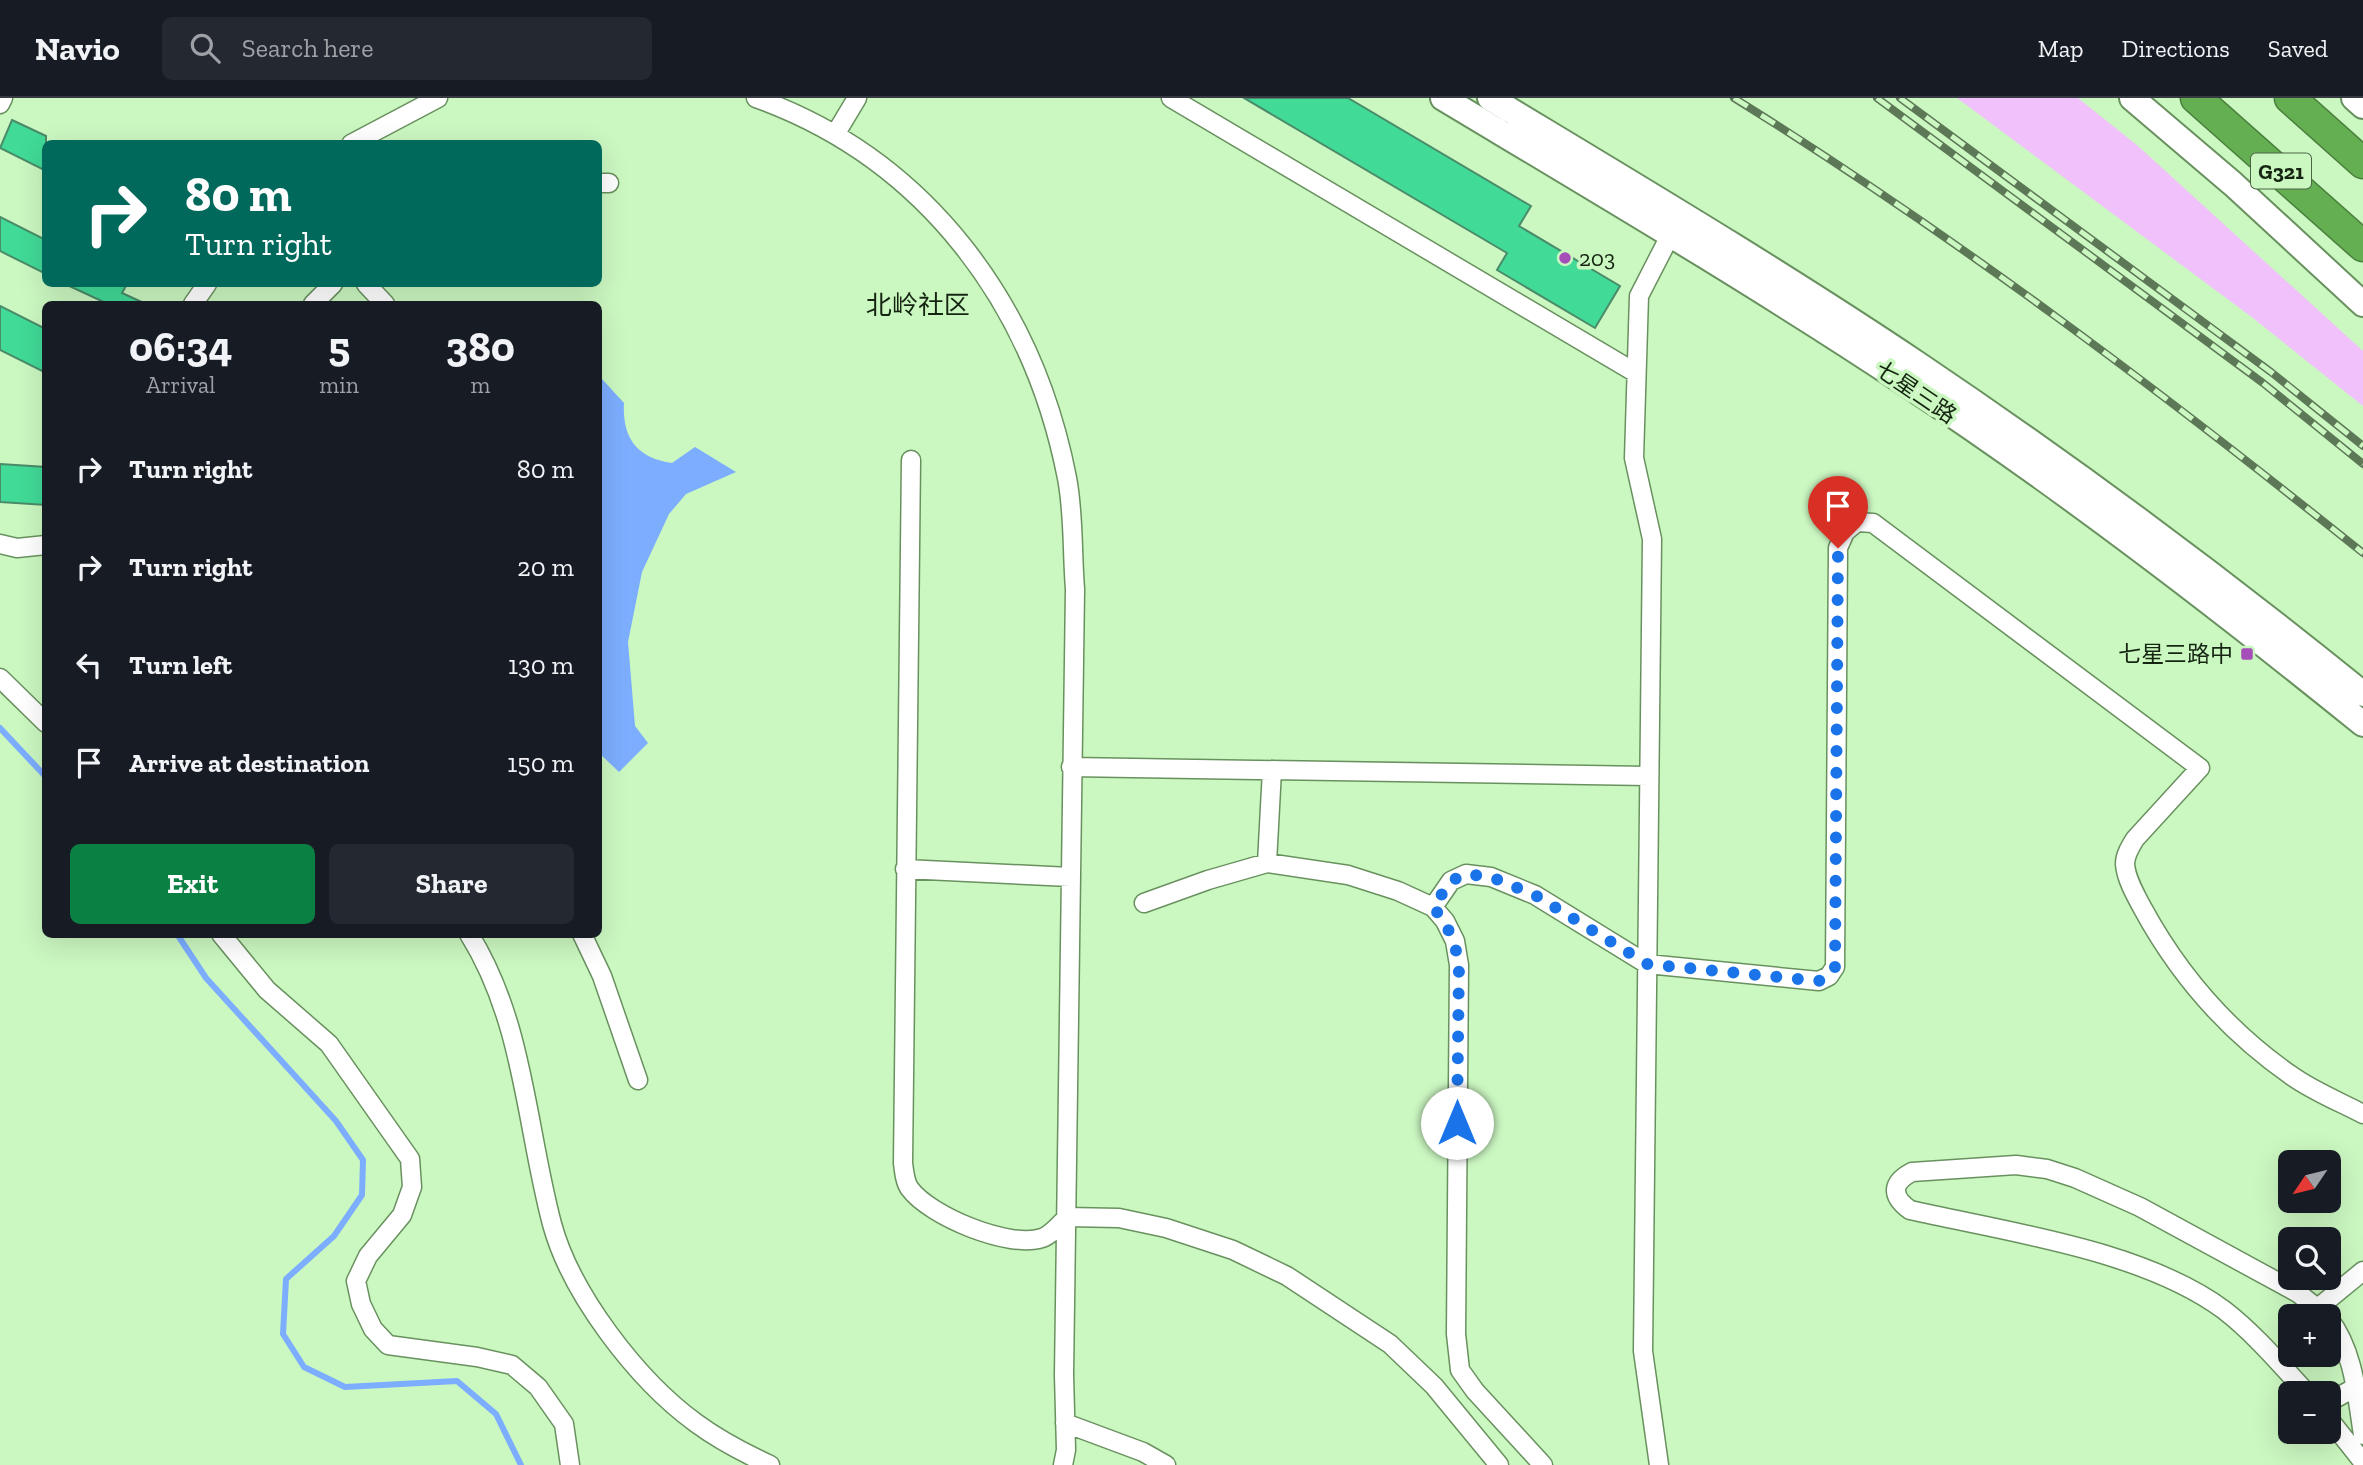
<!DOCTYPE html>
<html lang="en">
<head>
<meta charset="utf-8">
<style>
	:root { --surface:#171b24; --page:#242831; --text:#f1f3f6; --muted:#9ea1a6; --line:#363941; --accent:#0b8043 }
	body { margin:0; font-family:"Zilla Slab","Noto Sans SC",serif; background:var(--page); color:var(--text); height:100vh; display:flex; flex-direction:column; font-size:26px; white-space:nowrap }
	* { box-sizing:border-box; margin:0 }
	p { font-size:23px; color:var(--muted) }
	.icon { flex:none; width:38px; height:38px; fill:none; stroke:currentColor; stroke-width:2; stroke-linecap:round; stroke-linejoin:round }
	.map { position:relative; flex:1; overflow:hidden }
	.sheet { position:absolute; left:42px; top:203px; width:560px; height:637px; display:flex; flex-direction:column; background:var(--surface); border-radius:10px; box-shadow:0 7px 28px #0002 }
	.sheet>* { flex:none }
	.banner { position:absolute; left:42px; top:42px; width:560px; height:147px; border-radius:10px; box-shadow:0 7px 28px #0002; background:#00695c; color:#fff; overflow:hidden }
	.needle { width:46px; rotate:235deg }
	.fabs { position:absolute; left:2278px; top:1052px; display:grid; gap:14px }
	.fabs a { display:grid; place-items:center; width:63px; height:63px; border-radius:10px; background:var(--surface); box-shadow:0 7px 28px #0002; font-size:35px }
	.pin { position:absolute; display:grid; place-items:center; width:60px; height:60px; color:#fff; margin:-72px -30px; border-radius:50% 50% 50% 0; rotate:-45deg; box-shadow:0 0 7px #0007 }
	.pin .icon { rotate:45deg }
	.me { position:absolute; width:77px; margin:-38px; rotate:0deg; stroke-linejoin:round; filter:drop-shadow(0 0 5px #0008) }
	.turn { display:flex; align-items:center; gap:24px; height:147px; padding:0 28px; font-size:32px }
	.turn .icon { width:91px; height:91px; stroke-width:2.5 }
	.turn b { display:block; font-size:49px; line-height:60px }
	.eta { display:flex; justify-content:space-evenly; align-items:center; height:119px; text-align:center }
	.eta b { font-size:42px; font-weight:700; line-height:49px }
	.primary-button { display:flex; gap:14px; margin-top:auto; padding:14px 28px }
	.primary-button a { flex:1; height:80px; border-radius:10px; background:var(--accent); color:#fff; font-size:28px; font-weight:700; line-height:80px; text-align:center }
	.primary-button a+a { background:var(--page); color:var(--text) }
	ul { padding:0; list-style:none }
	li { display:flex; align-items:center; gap:21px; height:98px; padding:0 28px }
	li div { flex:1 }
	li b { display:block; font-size:26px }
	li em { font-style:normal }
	header { display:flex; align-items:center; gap:42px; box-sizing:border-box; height:98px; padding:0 35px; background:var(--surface); border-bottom:2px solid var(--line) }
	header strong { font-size:33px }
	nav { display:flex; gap:38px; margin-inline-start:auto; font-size:24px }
	.search { width:490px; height:63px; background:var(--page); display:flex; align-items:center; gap:18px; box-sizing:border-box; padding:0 24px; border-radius:10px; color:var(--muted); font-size:26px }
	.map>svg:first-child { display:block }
	.green { fill:#f1c1fc }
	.water { fill:#7cadfe }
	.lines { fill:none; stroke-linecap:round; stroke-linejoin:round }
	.stream { stroke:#7cadfe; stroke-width:6 }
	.building { fill:#41da97; stroke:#4a8b69; stroke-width:2 }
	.street-casing { stroke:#69915f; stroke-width:21 }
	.secondary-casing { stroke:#69915f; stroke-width:28 }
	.highway-casing { stroke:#497f3c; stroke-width:33 }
	.street { stroke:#fff; stroke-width:18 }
	.secondary { stroke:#fff; stroke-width:24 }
	.highway { stroke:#65af53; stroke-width:30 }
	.rail-casing { stroke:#5d7857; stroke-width:8 }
	.rail { stroke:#cbf7c1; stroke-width:5; stroke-dasharray:16; stroke-linecap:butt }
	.route { stroke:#1a73e8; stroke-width:12; stroke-dasharray:0 21.6 }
	.poi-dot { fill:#a54db9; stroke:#cbf7c1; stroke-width:2.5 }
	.labels { text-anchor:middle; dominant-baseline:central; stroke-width:7; stroke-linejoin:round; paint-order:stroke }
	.shield { fill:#cbf7c1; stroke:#4c6446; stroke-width:2 }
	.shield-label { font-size:21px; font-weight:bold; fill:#152511 }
	.poi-label { font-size:23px; fill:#152511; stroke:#cbf7c1; text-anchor:start }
	.street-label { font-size:23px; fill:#152511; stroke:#cbf7c1 }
	.quarter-label { font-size:26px; fill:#152511; stroke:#cbf7c1 }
</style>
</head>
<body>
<header>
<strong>Navio</strong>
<div class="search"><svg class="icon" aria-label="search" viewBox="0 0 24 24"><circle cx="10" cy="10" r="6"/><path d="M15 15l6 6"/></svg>Search here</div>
<nav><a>Map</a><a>Directions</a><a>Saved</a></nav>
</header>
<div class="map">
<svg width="2363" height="1367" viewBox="0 0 2363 1367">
	<rect width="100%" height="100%" fill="#cbf7c1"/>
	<path class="green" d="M1957,0h121l60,48 225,205v55l-110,-88z"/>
	<path class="water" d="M602,281l22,24c-2,35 13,55 48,60l23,-16 41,25 -50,22 -17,20 -27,58 -14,70 7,84 13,17 -29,29 -21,-20v-372z"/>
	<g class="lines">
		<path class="stream" d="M0,630l46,49
			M177,836l29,44 130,143 27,39 -1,35 -28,41 -48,43 -3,55 21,33 41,20 112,-6 39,33 25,51"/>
	</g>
	<path class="building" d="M1244,0h104l183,108 -12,20 101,60 -25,42 -98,-58 10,-17z
		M12,22l34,16v35l-46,-23z
		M0,119l46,23v34l-46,-23z
		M65,186h62l-5,9 24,11h-38z
		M0,208l46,23v44l-46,-23z
		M0,366l46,3v38l-46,-3z"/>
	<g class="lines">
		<g class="street-casing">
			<path id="street" d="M756,0c170,61 277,206 311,380 7,36 5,75 8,111l-11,786 2,75 -3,15
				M1171,0l465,275
				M0,6l3,-6
				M836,35l21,-35
				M351,46l87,-46
				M598,85h11
				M366,186l19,20
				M193,206l14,-20
				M313,206l20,-20
				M911,362l-8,703c1,8 2,20 7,26 20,27 99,60 132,49 9,-3 18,-14 25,-21l52,1 47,10 67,22 54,26 103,68 44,42 65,79
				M0,446l17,4 29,-3
				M0,580l46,45
				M1071,669l577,9
				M1267,765l5,-93
				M905,771l165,8
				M1144,805l64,-23 59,-17 81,12 50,16 35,16 12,14 10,20 4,24 -3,369 4,36 15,21 68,74
				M1433,809l18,-26 15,-7 25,3 44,18 112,69 172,17 10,-5 6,-9 3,-419 7,-16 12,-10 16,1 327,245 -65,71c-5,8 -10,16 -10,25 1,15 11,32 18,45 36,66 87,124 149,167 21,15 48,26 71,38
				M221,836l46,56 62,54 81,115 2,28 -10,28 -34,41 -12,25 5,23 12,25 15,16 89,12 35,8 26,22 26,37 6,41
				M469,836c55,88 57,192 83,290 19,70 85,156 144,199 23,17 48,30 74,42
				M582,836l20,42 36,104
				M2319,1209l44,-36
				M2329,1221c25,32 28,78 34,116
				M2307,1295c-26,-28 -52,-59 -83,-83 -81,-60 -217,-78 -314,-100 -19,-14 -19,-27 2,-38l104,-7 31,4 28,9 65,29 158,86 29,23
				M2329,1304l27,-15
				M2329,1321l34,43
				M1065,1325l78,29 23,13
				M1659,1367l-16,-114 9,-812 -18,-81 5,-162 37,-72"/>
		</g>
		<g class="secondary-casing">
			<path id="secondary" d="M1443,0c155,93 311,185 462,285 159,105 310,221 458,341
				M1490,0c144,87 289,173 429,267 153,103 301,213 444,329
				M2132,0l101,86 130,120
				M2354,0l9,8"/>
		</g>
		<g class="highway-casing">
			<path id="highway" d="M2196,0l167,148
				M2290,0l73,65"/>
		</g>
		<use href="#street" class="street"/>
		<use href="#secondary" class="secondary"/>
		<use href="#highway" class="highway"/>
		<g class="rail-casing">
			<path id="rail" d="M1734,0c220,137 427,293 629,455
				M1877,0l386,285 100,81
				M1900,0l371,274 92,74"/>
		</g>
		<use href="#rail" class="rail"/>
	</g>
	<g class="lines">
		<path class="route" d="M1457,1025l2,-158c-4,-24 -11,-40 -26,-58l18,-26 15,-7 25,3 44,18 112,69 172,17 10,-5 6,-9 3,-419"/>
	</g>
	<g class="poi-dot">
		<circle cx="1565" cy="160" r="7"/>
		<rect x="2240" y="549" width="14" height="14" rx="3.5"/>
	</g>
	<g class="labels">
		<rect class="shield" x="2251" y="55.5" width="60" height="35" rx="5"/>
		<g class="shield-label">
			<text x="2281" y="73">G321</text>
		</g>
		<g class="poi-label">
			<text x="1579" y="160">203</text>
			<text x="2233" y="556" text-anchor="end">七星三路中</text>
		</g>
		<g class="street-label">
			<text transform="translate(1916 294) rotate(34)">七星三路</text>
		</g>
		<g class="quarter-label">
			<text x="918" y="207">北岭社区</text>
		</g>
	</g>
</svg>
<div class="fabs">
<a><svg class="needle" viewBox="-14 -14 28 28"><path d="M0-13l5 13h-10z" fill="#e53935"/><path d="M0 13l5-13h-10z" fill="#9ea1a6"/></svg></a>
<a><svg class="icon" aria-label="search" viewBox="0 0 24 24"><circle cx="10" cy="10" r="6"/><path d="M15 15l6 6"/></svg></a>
<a>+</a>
<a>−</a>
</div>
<div class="pin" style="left:1838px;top:450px;background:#d93025"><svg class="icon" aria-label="arrive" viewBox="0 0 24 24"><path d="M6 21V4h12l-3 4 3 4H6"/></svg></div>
<svg class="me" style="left:1457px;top:1025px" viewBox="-20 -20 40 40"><circle r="19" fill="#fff"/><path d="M0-13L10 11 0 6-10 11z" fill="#1a73e8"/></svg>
<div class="banner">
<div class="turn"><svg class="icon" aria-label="right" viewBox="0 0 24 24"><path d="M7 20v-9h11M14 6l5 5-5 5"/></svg><div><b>80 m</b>Turn right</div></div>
</div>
<section class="sheet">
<div class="eta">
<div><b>06:34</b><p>Arrival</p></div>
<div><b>5</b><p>min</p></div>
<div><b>380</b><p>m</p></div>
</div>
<ul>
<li><svg class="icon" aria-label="right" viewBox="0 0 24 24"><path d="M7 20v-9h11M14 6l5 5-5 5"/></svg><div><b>Turn right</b></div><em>80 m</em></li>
<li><svg class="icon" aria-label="right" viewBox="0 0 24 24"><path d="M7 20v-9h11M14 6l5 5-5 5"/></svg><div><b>Turn right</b></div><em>20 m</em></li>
<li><svg class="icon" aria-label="left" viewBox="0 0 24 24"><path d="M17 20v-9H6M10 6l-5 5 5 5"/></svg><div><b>Turn left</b></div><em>130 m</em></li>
<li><svg class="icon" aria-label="arrive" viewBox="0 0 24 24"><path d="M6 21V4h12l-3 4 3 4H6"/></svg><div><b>Arrive at destination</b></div><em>150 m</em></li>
</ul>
<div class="primary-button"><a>Exit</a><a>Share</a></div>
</section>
</div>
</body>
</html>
